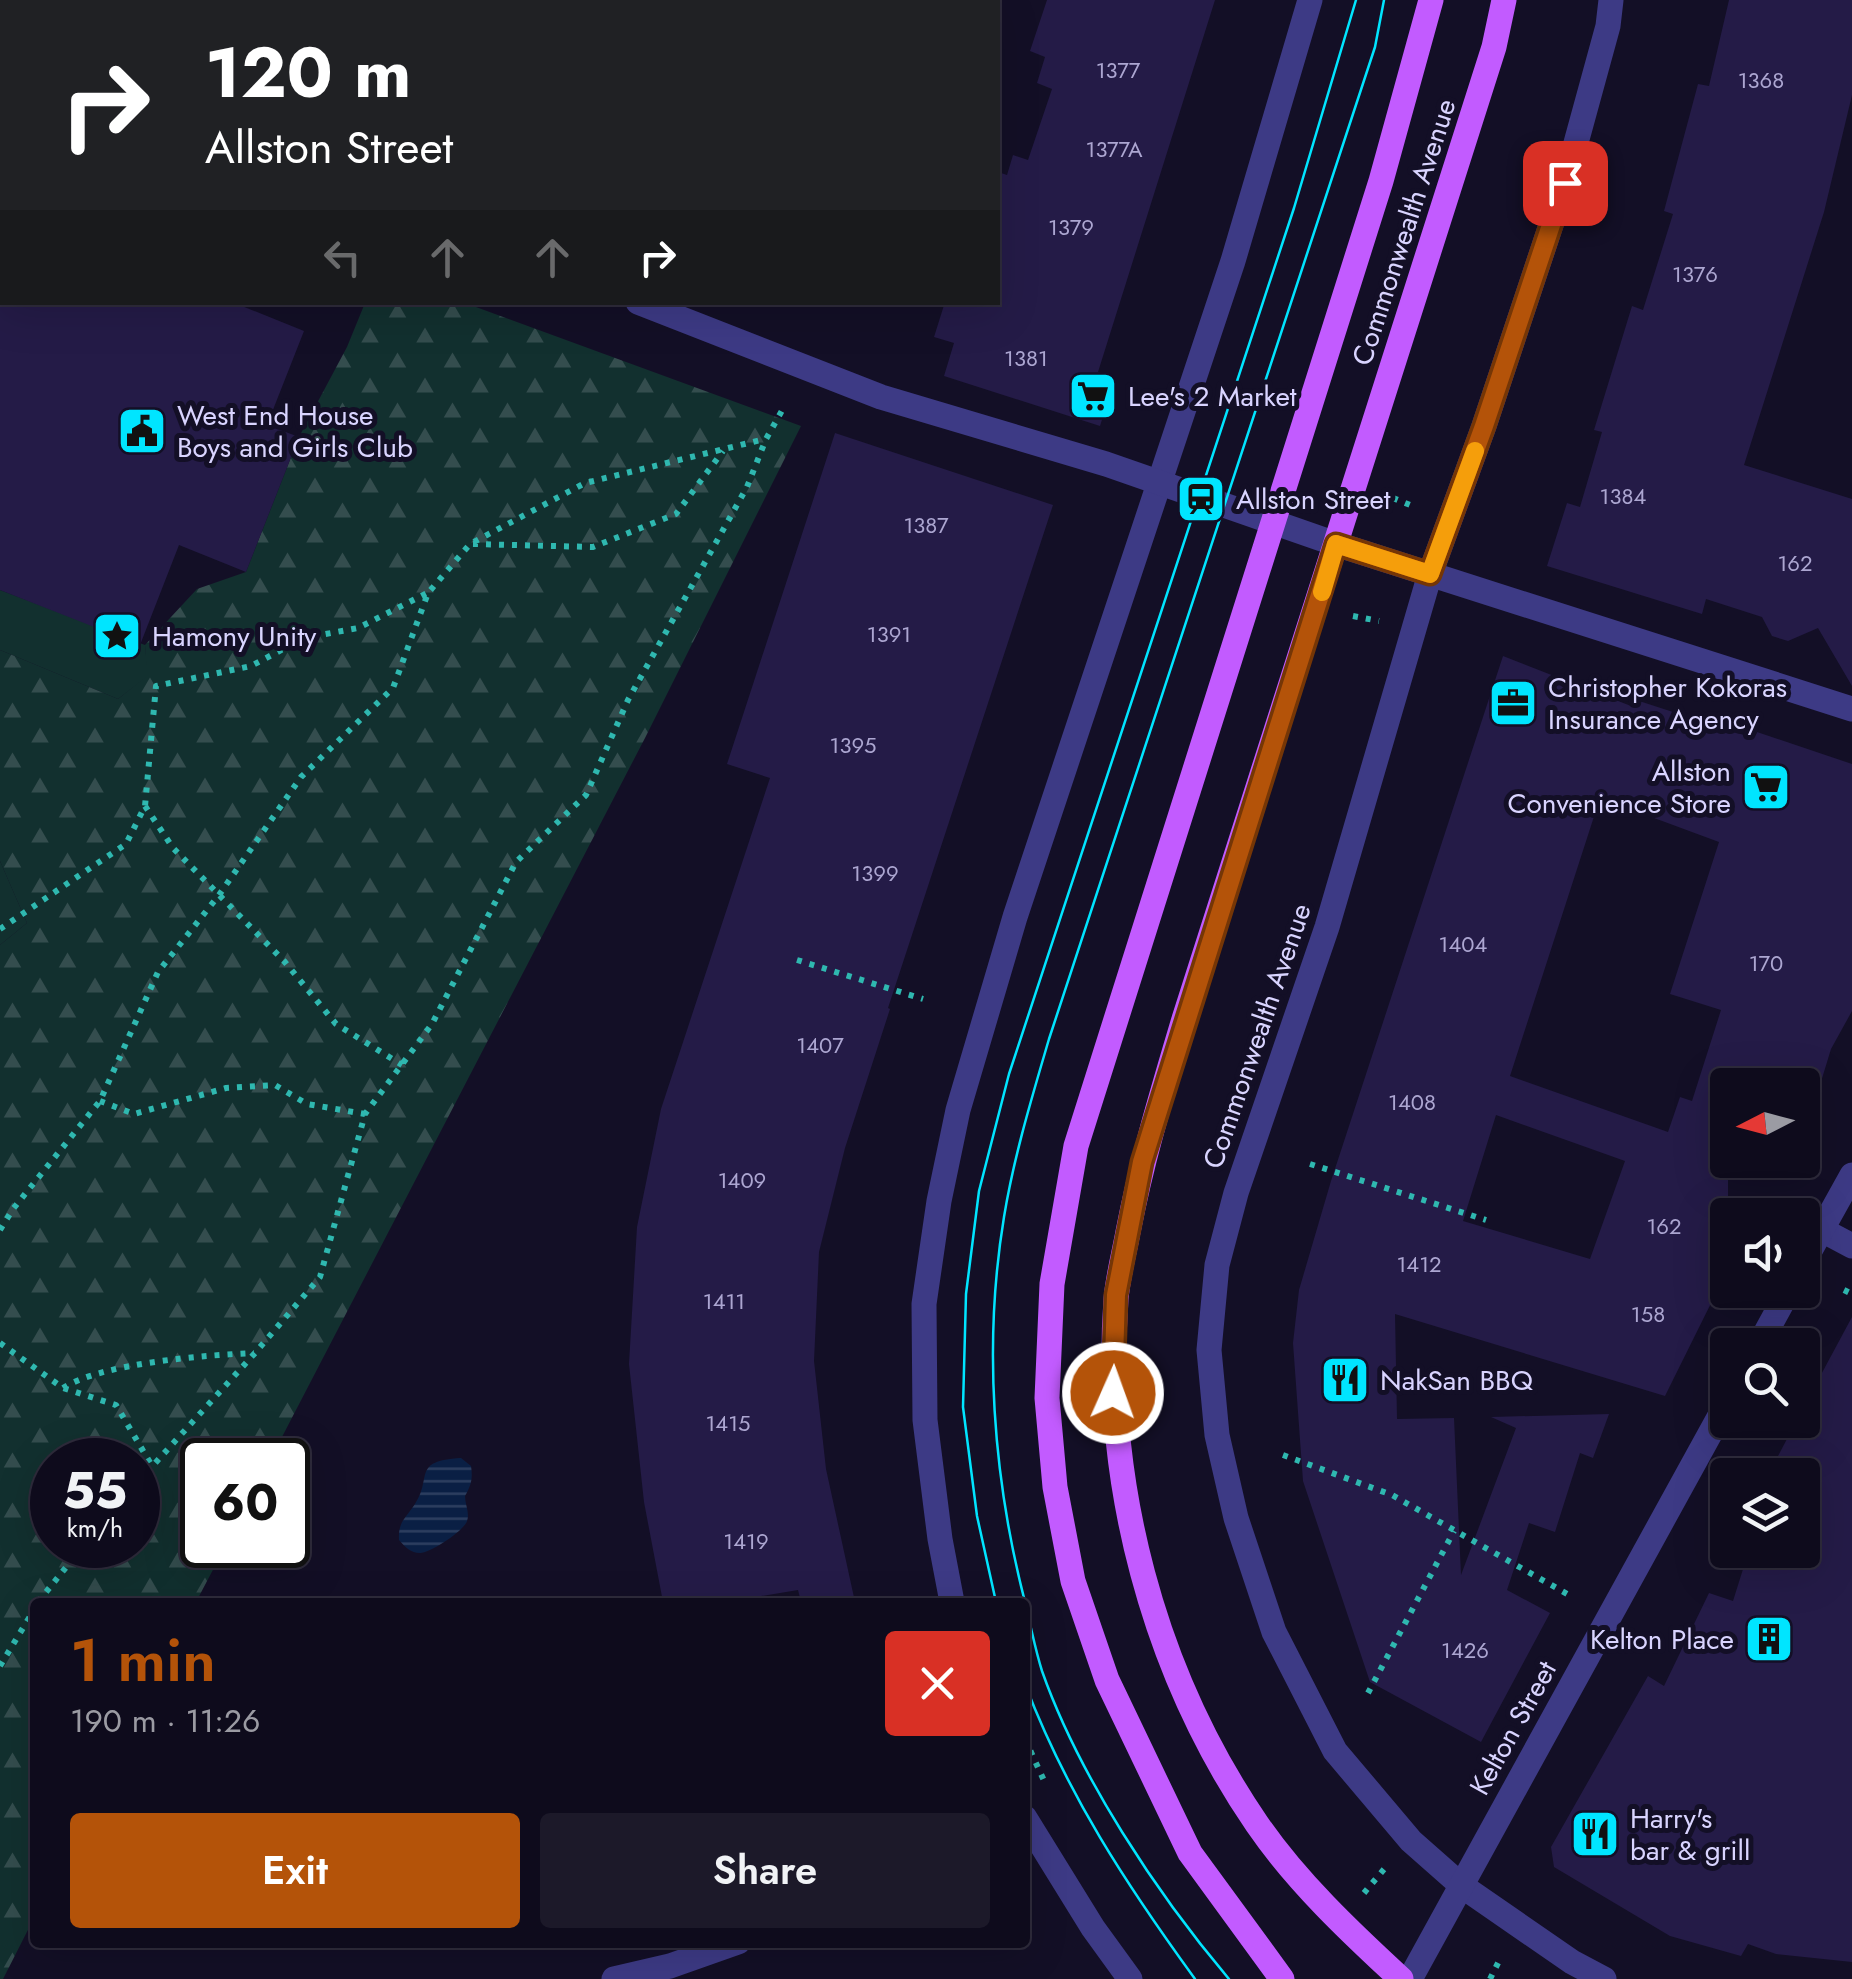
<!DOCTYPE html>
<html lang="en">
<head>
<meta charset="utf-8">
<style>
	:root { --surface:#0e0b1c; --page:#1c1929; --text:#f1f3f6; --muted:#9b9ba3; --line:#2e2b3b; --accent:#b45309 }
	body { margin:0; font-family:Jost,sans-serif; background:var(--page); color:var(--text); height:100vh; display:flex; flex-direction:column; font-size:38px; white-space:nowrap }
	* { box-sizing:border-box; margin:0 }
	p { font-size:32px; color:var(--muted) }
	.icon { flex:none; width:55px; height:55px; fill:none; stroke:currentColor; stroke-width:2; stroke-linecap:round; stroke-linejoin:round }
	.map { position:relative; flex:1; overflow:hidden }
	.panel { position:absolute; left:30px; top:1598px; width:1000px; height:350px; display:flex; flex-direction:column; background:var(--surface); border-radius:10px; box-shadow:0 10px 40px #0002,0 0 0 2px var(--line) }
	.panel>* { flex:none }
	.banner { position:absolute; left:0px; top:0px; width:1000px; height:305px; box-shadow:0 10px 40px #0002,0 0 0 2px var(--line); background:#202124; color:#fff; overflow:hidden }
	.needle { width:65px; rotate:264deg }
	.tools { position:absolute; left:1710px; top:1068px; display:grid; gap:20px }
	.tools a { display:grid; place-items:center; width:110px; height:110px; border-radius:10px; background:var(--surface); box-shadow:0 10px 40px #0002,0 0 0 2px var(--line); font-size:50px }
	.speed { position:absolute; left:30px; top:1438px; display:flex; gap:20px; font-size:50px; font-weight:700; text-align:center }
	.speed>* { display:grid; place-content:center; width:130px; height:130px; border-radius:50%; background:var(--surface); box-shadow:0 10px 40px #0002,0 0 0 2px var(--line); line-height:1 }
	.speed small { font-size:25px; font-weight:400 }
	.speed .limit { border:5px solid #111; border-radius:15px; background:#fff; color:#111 }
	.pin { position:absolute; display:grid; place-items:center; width:85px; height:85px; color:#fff; margin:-42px; border-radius:20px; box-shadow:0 5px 15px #0006 }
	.me { position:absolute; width:110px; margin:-55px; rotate:2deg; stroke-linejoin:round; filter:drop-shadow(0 0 8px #0008) }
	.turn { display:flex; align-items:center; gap:35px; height:210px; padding:0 40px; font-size:45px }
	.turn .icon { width:130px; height:130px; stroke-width:2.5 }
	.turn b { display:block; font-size:70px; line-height:85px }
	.lanes { display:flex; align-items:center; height:95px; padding:0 40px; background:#0003; justify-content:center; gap:50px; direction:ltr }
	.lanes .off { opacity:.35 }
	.round { display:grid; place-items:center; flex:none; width:105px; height:105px; border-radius:10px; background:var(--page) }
	.head { display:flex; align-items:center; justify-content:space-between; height:170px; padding:0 40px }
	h1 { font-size:60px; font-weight:600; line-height:75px; color:var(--accent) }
	.primary-button { display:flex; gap:20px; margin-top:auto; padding:20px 40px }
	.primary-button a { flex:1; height:115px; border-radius:10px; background:var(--accent); color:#fff; font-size:40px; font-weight:600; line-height:115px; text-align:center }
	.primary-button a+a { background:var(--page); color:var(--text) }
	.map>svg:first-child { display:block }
	.grass { fill:#12302f }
	.forest { fill:url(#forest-firs); fill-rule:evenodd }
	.water { fill:url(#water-rules) }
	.building { fill:#241b47; fill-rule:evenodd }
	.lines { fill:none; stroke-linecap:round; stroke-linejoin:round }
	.path { stroke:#2fb8b0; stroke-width:6; stroke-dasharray:5 8; stroke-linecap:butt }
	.minor { stroke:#3d3a85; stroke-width:25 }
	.tertiary { stroke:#3d3a85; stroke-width:25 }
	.primary { stroke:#c25bff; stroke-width:25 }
	.tram { stroke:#00e5ff; stroke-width:2.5 }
	.route-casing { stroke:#753606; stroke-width:25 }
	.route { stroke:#b45309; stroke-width:18 }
	.slow { stroke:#f59e0b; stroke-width:18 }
	.labels { text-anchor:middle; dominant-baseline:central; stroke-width:10; stroke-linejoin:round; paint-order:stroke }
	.number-label { font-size:22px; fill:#aca6d1 }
	.street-label { font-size:28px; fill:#d9d4ff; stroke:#130f26 }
	.poi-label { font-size:28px; fill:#d9d4ff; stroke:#130f26; text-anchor:start }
</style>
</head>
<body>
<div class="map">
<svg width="1852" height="1979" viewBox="0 0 1852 1979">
	<defs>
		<pattern id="forest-firs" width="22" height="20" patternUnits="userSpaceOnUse" patternTransform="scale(2.5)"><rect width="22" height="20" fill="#12302f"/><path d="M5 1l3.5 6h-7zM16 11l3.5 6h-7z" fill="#344d4e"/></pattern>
		<pattern id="water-rules" width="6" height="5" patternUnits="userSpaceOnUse" patternTransform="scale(2.5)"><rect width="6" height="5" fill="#0a1f44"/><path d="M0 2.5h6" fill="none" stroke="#2d3f60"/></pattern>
	</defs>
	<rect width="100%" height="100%" fill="#130f26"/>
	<path class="grass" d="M0,590l145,55 3,31 -30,23 -118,-49z
		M0,861l27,62 -27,22z"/>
	<path class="forest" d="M365,303h100l336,123 -156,312 -375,722h-68v85h24l-30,57h-161v314l-32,63h-3v-1034l27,-22 -27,-62v-211l118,49 29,-23 -2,-31 52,-56 49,-17 53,-135 48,-90zM52,1460h86v85h-86z"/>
	<path class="water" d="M461,1458l10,8c2,13 0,19 -6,30 0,9 5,17 2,25 -3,10 -37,32 -47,32 -9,0 -15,-6 -21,-13 -1,-18 6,-21 16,-36 18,-27 -4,-43 46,-46z"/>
	<path class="building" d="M1047,0h168l-117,372 17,6 -15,48 -156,-50 10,-33 -20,-6 11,-35h53v-130l9,3 6,-20 15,5 24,-71 -15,-6 8,-26 -15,-6z
		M1729,0h123v95l-28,117 -80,253 108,34v187l-34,-58 -30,13 -16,-5 -10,-19 -56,-18 -4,15 -155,-48 20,-63 13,4 22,-75 -8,-2 38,-124 11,4 30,-96 -9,-3 34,-127 11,2z
		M0,302h232l72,29 -37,94 32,12 -53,135 -67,-27 -39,100 -140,-55z
		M835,433l218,72 -165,503 2,1 -45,139 -26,104 -5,109 12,108 29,133h-54l-3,-12 -73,12h-62l-19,-100 -15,-138 8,-137 24,-118 109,-331 -43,-14z
		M1503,656l128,50 2,-7 120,39 4,-6 95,32v247l-21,38 -11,36h-92v184l-63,127 -270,-82 2,105 57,-1 7,157 55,-147 -25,-11 118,-3 -16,44 -13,-5 -25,79 -26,-9 -22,67 43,23 -69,129 -111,-60 -67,-201 -10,-138 6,-53 32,-109zM1600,798l119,44 -49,152 51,16 -29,91 -12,-4 -12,35 -158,-56zM1496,1115l129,46 -35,98 -127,-38z
		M1852,1317v645l-76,-8 -28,-10 -7,12 -71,-20 -116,-69 -3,-20 97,-171 16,10 45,-93 24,8 16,-51h53v-75h-34l29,-55h5v-10z"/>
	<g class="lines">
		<path class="path" d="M1393,498l22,9
			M473,544l120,3 83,-33 47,-63
			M1353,616l26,5
			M145,806l28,42 111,113 52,63 66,41
			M0,929l126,-85 19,-38 11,-120 95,-20 53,-28 54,-10 69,-35
			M797,960l126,39
			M100,1101l34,13 92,-26 49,-3 32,19 58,10
			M1310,1164l176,56
			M0,1230l13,-21 87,-108 58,-129 61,-77 82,-118 92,-89 35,-95 42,-49 115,-61 180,-44
			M1844,1290l8,4
			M0,1343l63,45 53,17 36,61
			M63,1388c39,-25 143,-33 191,-35
			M1283,1455l109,40 177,100
			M138,1482l117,-129 65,-76 45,-163 67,-90 84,-162 70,-67 42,-95 119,-213 19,-48 18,-32
			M38,1602l46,-57
			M0,1666l35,-58
			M1368,1693l86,-162
			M1025,1739l21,46
			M1364,1893l21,-25
			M1490,1979l9,-18"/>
		<path class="minor" d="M757,2l1,-2
			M1822,1230l30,16
			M952,1602l-12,-63 -15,-119 -1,-116 15,-103 19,-91 57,-193 218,-656 77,-261
			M1604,1979l-32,-17 -110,-76 -51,-45 -76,-90 -61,-119 -38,-114 -19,-83 -8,-85 8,-85 19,-72 91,-266 103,-353 54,-148 81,-243 43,-157 3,-26"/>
		<path class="tertiary" d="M0,46l2,1
			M638,302l243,95 225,67 230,80 516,165
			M1802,1265l50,-90
			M1759,1345l30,-55
			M1025,1818l68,110 37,51
			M614,1979l56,-13 68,-24
			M1410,1979l318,-578"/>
		<path class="primary" d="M1282,1979l-92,-126 -83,-173 -34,-99 -18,-94 -8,-89 5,-114 24,-138 305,-965 50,-181
			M1401,1979c-51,-47 -105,-98 -144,-155 -104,-152 -154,-342 -141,-525 2,-23 8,-45 12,-67 14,-73 35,-142 56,-213l310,-972 10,-47"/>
		<path class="tram" d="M996,1602l-19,-86 -14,-109 3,-113 13,-103 30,-117 285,-866 62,-208
			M1025,1602c-32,-124 -42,-258 -21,-385 10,-61 28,-120 45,-178l326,-992 9,-47
			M1025,1604c6,22 10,45 17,67 37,105 115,223 187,308
			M1025,1684c42,110 101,200 170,295"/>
	</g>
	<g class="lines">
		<g class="route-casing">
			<path id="route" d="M1113,1393l3,-98 26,-133 194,-618 94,30 54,-148 81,-243"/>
		</g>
		<use href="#route" class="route"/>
		<path class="slow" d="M1322,592l14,-48 94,30 45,-123"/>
	</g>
	<defs>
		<g id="supermarket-square" transform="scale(2.5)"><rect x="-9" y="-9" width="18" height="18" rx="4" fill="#00e5ff" stroke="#130f26"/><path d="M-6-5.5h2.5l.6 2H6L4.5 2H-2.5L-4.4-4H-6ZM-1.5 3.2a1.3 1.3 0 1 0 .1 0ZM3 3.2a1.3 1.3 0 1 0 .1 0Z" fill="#111"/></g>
		<g id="civic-square" transform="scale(2.5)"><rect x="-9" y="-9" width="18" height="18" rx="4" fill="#00e5ff" stroke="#130f26"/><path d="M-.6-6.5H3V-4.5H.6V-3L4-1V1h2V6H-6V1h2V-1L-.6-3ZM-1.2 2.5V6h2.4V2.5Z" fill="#111"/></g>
		<g id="station-square" transform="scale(2.5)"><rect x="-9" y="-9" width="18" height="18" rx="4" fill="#00e5ff" stroke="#130f26"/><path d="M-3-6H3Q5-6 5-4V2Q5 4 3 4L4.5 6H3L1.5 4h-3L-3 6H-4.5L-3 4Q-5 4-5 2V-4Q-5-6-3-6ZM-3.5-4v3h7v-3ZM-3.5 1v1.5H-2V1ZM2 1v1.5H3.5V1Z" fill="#111"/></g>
		<g id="sight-square" transform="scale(2.5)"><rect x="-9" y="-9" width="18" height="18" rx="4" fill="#00e5ff" stroke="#130f26"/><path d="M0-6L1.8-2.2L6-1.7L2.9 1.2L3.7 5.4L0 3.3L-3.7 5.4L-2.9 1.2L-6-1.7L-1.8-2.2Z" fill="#111"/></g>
		<g id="office-square" transform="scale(2.5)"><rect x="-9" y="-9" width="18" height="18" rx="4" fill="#00e5ff" stroke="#130f26"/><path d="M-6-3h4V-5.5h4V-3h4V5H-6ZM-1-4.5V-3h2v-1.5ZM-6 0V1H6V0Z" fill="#111"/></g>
		<g id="restaurant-square" transform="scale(2.5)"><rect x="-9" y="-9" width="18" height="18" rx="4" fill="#00e5ff" stroke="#130f26"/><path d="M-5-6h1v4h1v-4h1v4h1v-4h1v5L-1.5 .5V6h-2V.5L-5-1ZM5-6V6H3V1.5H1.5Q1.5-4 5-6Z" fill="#111"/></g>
		<g id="building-square" transform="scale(2.5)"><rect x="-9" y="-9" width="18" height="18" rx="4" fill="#00e5ff" stroke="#130f26"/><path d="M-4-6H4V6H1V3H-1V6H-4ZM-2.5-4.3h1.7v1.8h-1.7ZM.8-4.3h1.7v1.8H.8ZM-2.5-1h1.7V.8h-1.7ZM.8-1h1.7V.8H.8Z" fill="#111"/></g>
	</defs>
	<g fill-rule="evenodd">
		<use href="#supermarket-square" x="1093" y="396"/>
		<use href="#civic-square" x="142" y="431"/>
		<use href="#station-square" x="1201" y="499"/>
		<use href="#sight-square" x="117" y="636"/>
		<use href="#office-square" x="1513" y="703"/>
		<use href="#supermarket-square" x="1766" y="787"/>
		<use href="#restaurant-square" x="1345" y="1380"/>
		<use href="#building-square" x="1769" y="1639"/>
		<use href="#restaurant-square" x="1595" y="1834"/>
	</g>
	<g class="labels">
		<g class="number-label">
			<text x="1118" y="70">1377</text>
			<text x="1761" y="80">1368</text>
			<text x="1114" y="149">1377A</text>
			<text x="1071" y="227">1379</text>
			<text x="1695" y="274">1376</text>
			<text x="1026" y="358">1381</text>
			<text x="1623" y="496">1384</text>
			<text x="926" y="525">1387</text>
			<text x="1795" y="563">162</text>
			<text x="889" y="634">1391</text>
			<text x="853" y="745">1395</text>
			<text x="875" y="873">1399</text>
			<text x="1463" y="944">1404</text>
			<text x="1766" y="963">170</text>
			<text x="820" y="1045">1407</text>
			<text x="1412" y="1102">1408</text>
			<text x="742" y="1180">1409</text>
			<text x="1664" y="1226">162</text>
			<text x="1419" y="1264">1412</text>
			<text x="724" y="1301">1411</text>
			<text x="1648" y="1314">158</text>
			<text x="728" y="1423">1415</text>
			<text x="746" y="1541">1419</text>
			<text x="1465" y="1650">1426</text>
		</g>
		<g class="street-label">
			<text transform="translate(1404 232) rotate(-72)">Commonwealth Avenue</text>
			<text transform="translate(1257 1036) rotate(-71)">Commonwealth Avenue</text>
			<text transform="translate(1513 1728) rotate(-61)">Kelton Street</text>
		</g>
		<g class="poi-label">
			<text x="1128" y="396">Lee's 2 Market</text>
			<text x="177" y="415">West End House<tspan x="177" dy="32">Boys and Girls Club</tspan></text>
			<text x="1236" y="499">Allston Street</text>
			<text x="152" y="636">Hamony Unity</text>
			<text x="1548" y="687">Christopher Kokoras<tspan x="1548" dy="32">Insurance Agency</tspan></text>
			<text x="1731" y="771" text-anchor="end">Allston<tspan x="1731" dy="32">Convenience Store</tspan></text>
			<text x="1380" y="1380">NakSan BBQ</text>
			<text x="1734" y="1639" text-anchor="end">Kelton Place</text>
			<text x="1630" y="1818">Harry's<tspan x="1630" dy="32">bar &amp; grill</tspan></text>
		</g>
	</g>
</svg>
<div class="tools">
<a><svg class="needle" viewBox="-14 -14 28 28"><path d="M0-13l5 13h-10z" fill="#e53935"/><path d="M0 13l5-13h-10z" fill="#9b9ba3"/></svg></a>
<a><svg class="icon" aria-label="sound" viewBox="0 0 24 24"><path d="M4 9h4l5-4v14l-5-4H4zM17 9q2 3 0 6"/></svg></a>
<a><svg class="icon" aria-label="search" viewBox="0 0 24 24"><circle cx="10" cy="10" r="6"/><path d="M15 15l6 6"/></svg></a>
<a><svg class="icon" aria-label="layers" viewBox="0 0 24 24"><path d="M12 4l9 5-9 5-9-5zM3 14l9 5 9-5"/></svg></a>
</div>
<div class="speed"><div>55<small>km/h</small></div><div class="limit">60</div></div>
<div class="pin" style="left:1565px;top:183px;background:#d93025"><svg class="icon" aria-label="arrive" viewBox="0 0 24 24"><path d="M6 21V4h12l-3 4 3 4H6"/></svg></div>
<svg class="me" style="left:1113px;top:1393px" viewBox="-20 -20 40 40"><circle r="17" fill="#b45309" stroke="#fff" stroke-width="3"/><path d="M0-11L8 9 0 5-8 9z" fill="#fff"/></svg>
<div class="banner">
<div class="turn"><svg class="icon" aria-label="right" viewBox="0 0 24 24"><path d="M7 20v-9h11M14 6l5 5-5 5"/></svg><div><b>120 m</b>Allston Street</div></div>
<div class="lanes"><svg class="icon off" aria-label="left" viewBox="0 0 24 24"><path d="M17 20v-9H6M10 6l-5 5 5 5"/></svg><svg class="icon off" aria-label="ahead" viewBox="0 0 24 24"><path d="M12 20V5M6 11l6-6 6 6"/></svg><svg class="icon off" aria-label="ahead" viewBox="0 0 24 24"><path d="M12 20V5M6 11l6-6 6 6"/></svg><svg class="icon" aria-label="right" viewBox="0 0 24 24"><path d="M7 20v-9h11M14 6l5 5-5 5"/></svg></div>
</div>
<section class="panel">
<div class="head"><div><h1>1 min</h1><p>190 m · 11:26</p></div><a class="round" style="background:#d93025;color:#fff"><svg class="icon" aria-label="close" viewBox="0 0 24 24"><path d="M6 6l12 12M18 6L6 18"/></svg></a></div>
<div class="primary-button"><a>Exit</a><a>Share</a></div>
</section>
</div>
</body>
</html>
